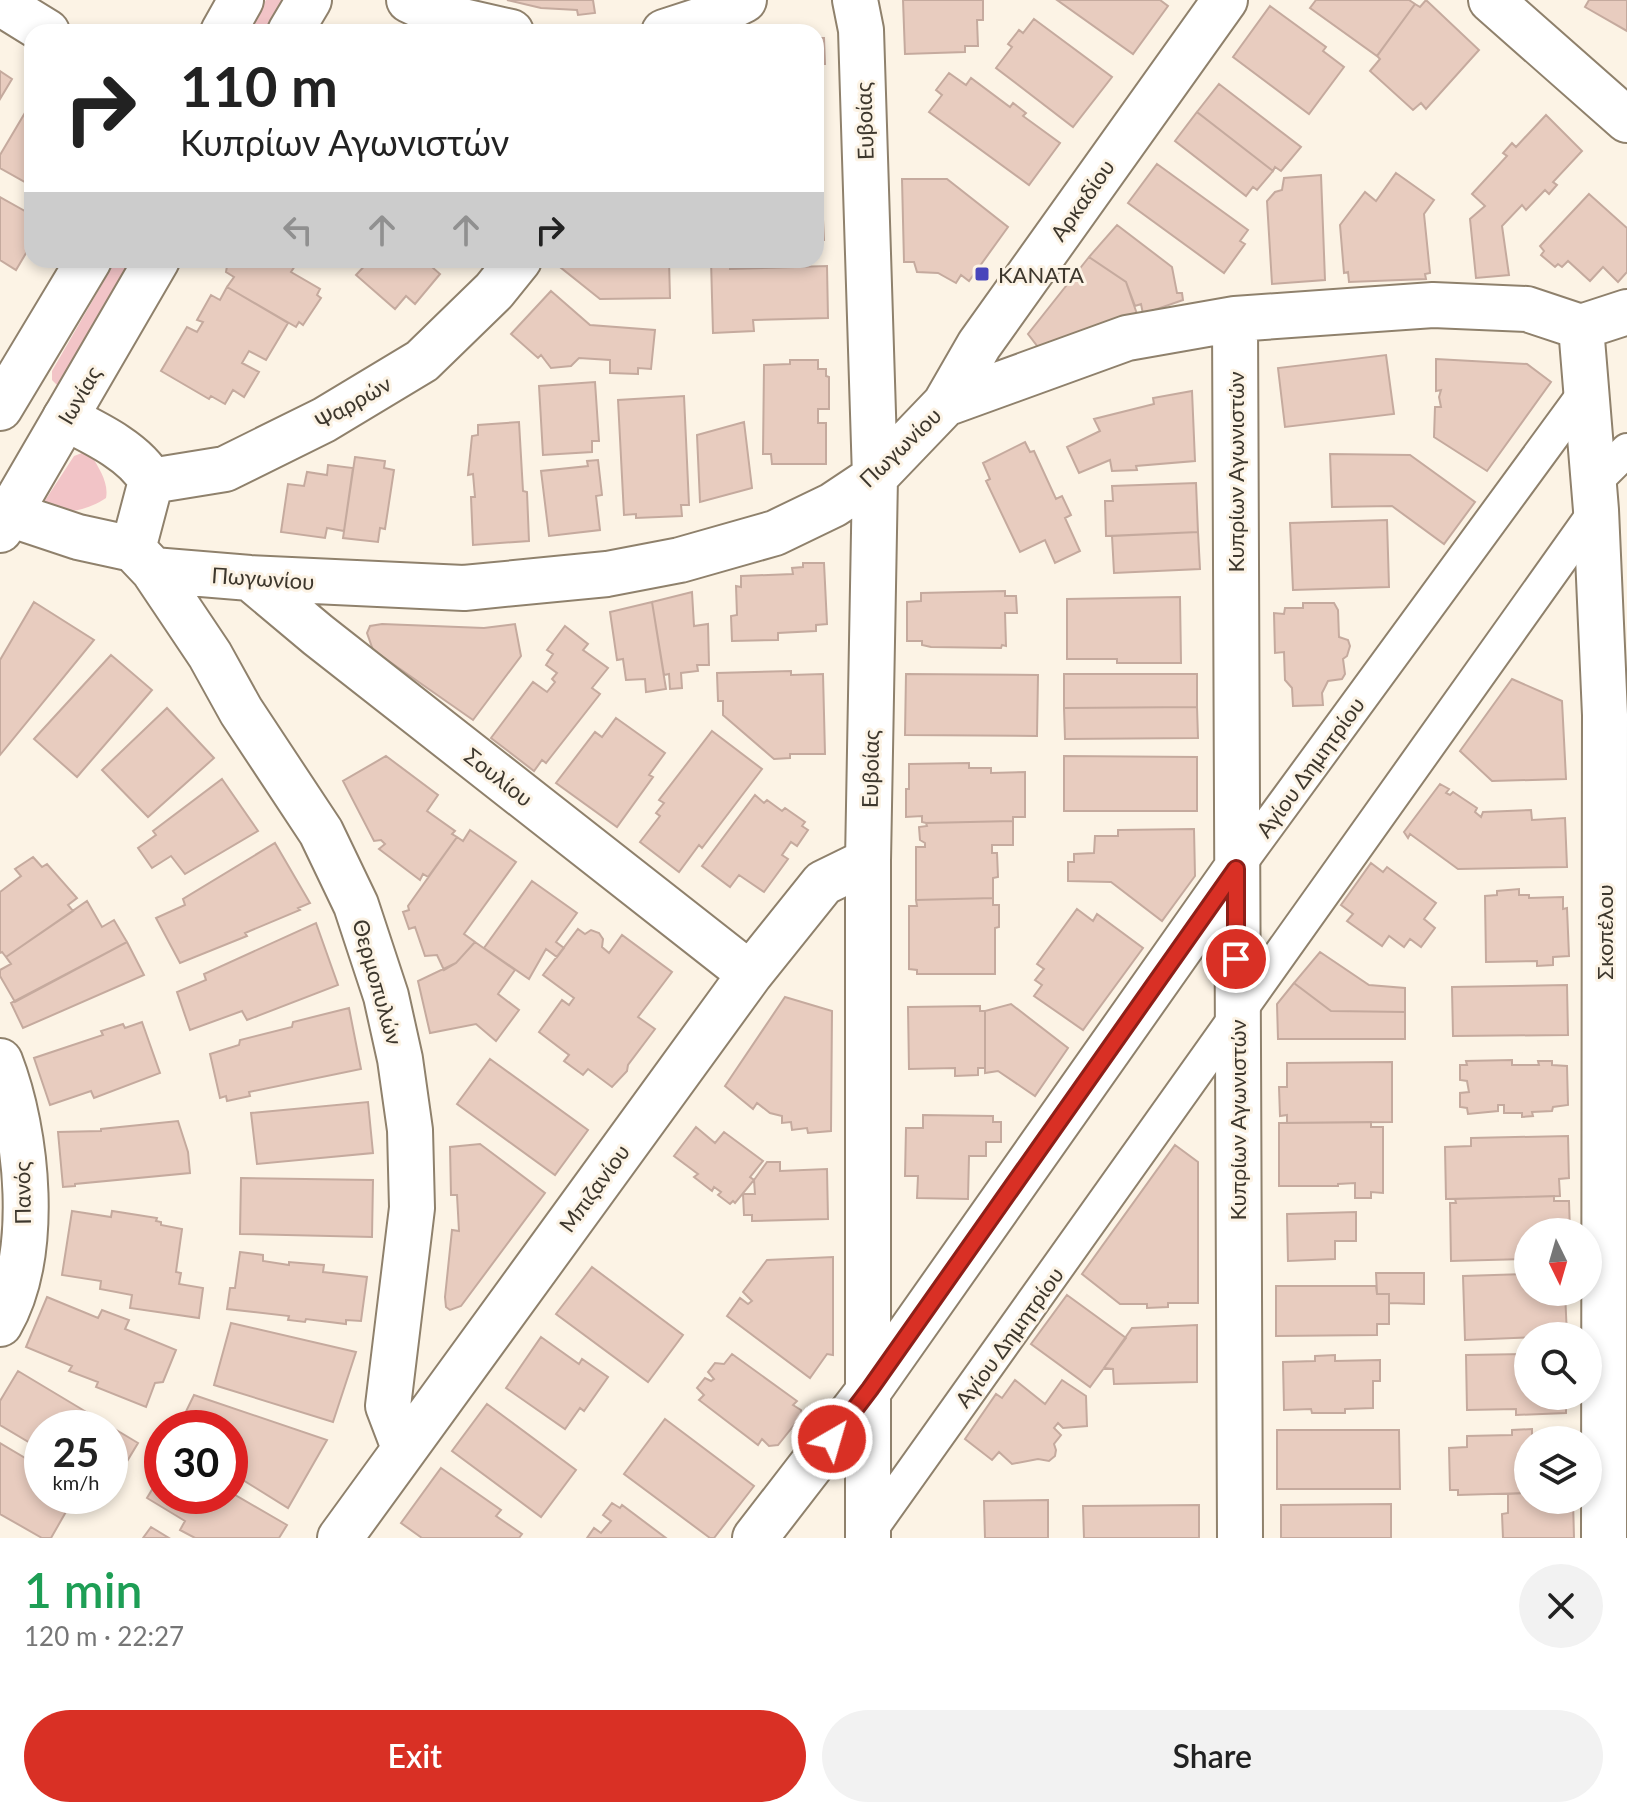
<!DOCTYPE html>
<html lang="en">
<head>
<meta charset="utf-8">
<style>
	:root { --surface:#fff; --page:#f2f2f2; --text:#222; --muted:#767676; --accent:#d93025 }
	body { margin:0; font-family:Lato,sans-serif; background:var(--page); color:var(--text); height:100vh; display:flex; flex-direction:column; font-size:30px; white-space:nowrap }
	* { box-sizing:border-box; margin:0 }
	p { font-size:26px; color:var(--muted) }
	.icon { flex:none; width:44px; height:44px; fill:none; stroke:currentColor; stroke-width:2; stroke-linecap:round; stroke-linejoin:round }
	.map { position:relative; height:1538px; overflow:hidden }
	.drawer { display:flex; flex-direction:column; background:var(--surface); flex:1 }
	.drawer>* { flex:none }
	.guide { position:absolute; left:24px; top:24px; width:800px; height:244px; border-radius:24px; box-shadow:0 4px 12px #0003; background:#fff; color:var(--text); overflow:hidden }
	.needle { width:52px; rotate:175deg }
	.controls { position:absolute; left:1514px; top:1218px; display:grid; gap:16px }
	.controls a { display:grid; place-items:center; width:88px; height:88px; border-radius:50%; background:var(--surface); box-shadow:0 4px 12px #0003; font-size:40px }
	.speed { position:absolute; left:24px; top:1410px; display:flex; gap:16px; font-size:40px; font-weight:700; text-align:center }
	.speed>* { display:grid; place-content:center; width:104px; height:104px; border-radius:50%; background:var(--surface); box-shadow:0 4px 12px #0003; line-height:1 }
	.speed small { font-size:20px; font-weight:400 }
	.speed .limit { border:12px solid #d22; background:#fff; color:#111 }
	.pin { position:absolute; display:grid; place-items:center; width:68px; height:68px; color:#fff; margin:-34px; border:4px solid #fff; border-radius:50%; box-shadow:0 2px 8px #0007 }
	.me { position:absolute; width:88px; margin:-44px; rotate:38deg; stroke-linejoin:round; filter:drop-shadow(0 0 6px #0008) }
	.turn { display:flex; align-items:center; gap:28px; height:168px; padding:0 24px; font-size:36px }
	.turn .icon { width:104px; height:104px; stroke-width:2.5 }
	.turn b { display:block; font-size:56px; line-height:68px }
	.lanes { display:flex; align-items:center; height:76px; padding:0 24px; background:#0003; justify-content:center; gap:40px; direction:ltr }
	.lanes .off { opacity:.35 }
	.round { display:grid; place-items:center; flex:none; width:84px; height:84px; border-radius:42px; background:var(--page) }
	.summary { display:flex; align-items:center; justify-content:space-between; height:136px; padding:0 24px }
	h1 { font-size:48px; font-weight:600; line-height:60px; color:#1e9e55 }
	.button { display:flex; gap:16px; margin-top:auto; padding:16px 24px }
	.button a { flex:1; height:92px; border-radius:48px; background:var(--accent); color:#fff; font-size:32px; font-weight:600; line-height:92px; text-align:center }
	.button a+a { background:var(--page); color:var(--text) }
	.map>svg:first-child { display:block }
	.green { fill:#f2c4c7 }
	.building { fill:#e8ccbf; stroke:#c5aa9e; stroke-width:2 }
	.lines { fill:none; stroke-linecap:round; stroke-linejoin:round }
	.pedestrian-casing { stroke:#8f816c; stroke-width:36 }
	.minor-casing { stroke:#8f816c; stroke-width:48 }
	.tertiary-casing { stroke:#8f816c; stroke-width:48 }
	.pedestrian { stroke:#fff; stroke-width:32 }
	.minor { stroke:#fff; stroke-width:44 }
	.tertiary { stroke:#fff; stroke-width:44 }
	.route-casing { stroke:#8d1f18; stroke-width:20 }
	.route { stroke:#d93025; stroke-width:14 }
	.poi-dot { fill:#4845bb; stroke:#fcf3e5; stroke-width:3 }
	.labels { text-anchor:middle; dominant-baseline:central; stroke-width:6; stroke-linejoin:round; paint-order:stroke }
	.street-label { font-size:22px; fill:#3d372d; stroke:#fcf3e5 }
	.poi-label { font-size:22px; fill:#3d372d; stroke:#fcf3e5; text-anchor:start }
</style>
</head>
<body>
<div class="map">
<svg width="1627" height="1538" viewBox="0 0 1627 1538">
	<rect width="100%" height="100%" fill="#fcf3e5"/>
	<path class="green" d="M266,0h24l-19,32h-24z
		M116,260h20l-70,120 -8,6 -6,-6v-9z
		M82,453l9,2c8,13 18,28 15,43 -18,12 -45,20 -62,4l30,-46z"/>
	<path class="building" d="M507,0h86l2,13 -17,2 -1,-5 -36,-2z
		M903,0h80v20h-6l1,26h-13v6l-60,2z
		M1057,0h103l8,6 -35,48z
		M1316,0h93l6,4 -38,52 -67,-48z
		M1426,0l53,50 -53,59 -5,-6 -8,7 -43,-39 10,-12 -3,-3 38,-52 5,3z
		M1589,0h38v31l-42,-24z
		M1270,6l56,41 -3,4 21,16 -35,47 -76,-57z
		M1034,19l78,58 -39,50 -77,-59 16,-21 -4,-3 11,-14 4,3z
		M816,38h8l1,26h-9z
		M0,71l12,8 -12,20z
		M949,73l17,12 5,-7 39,29 3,-4 13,10 -3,3 37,27 -31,42 -100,-73 13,-17 -6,-5z
		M1219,84l82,63 -20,24 -6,-4 -2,4 -76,-59z
		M32,101v85l-32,-18v-13z
		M1197,112l76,59 -16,19 -4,-3 -7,9 -71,-55z
		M1546,115l36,36 -29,31 4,3 -8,9 -4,-4 -19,20 -4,-5 -20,21 7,49 -33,3 -6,-59 15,-13 -13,-12 35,-38 -4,-3 9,-10 4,4z
		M1157,164l91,66 -8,11 5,3 -21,29 -96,-70z
		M1396,173l38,27 -10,14 6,59 -5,1 1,5 -77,3 -1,-10 -4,1 -4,-48 25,-33 11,9z
		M1321,175l4,105 -53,4 -5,-83 8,-9 7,-2 2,-12z
		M816,179h5l3,61h-8z
		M902,179h45l61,48 -39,54 -8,-6 -5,8 -18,-10 -21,-1 -3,-10h-10z
		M1589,194l38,34v44l-9,10 -15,-15 -13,14 -22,-20 -6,6 -4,-3 -3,3 -14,-12 3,-4 -4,-5z
		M0,197l32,18v28l-16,27 -16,-10z
		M1117,225l55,42 5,26h5l1,7 -40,14 -2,-10 -6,2 -9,-24 -37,-25z
		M1089,257l37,25 11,32 -99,33 -10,-13z
		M228,260h71l-8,12 29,17 -3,6 4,3 -18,27 -4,-3 -3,5 -69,-40 7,-10 -8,-5z
		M370,260h54l16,14 -25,30 -9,-8 -11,13 -39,-34z
		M566,260h103l1,38 -70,1 -40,-32z
		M711,260h19v9l97,-3 1,52 -75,2 1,11 -41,2z
		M227,287l61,36 -22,37 -17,-9 -7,12 17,9 -15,25 -11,-7 -8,14 -14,-8 -2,3 -48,-28 26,-44 10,5 6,-10 -6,-2 14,-25 9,5z
		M551,291l39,34 65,5 -4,39 -13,-1v6l-28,-1v-13l-31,-2 -8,8 -20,2 -10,-13 -3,3 -27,-24z
		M1386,355l8,59 -109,13 -7,-59z
		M1436,359l91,5 24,18 -64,89 -53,-34 1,-30h6l-2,-10 2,-7 -5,1z
		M790,360h28v9h8v7l3,1v32h-11v14h8v41h-54l-1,-10h-8l1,-89 26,-1z
		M595,382l4,59h-7v11l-49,3 -4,-69z
		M1192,391l3,70 -59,5 1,4 -25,1 -2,-11 -31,13 -12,-26 33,-16 -6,-12 60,-15 -1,-6z
		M684,396l5,109h-8l1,11 -46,2v-4l-12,1 -6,-115z
		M519,422l4,69 4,1 2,49 -56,4 -2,-48h4l-2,-23 -5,1 4,-39 6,-1v-10z
		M744,422l8,66 -52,14 -3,-67z
		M1025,442l5,10 4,-1 22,48 6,-3 9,19 -6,3 15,33 -25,12 -10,-23 -25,12 -34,-71 4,-2 -7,-16z
		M1330,454l80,1 65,47 -31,42 -52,-38 -60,1z
		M355,457l30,4 -1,7 10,2 -9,59 -5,-1 -2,14 -35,-4z
		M598,460l4,35 -6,1 4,34 -51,6 -8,-65 47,-5 -1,-5z
		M328,465l25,3 -9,63 -17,-3 -2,10 -44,-6 7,-48 16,2 3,-14 20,3z
		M1196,483l2,49 -92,4 -1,-35h8l-1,-15z
		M1387,520l2,67 -96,3 -3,-67z
		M1198,532l2,37 -86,4 -2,-37z
		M803,563h21l3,61 -11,1v6l-38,2v7l-46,1 -1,-25 6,-1 -1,-29 5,1v-11l52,-2 -1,-6 11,-1z
		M1005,591v5h11l1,17h-12l1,33 -4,-1 -1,3 -70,-1 -9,-2v-4h-15v-39l14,-1v-8z
		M692,592l2,34 14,-2 1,41h-12l1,6 -17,2 1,15 -12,1 -1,-15 -5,1 -12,-73z
		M1180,597l1,66h-64v-4h-50v-60z
		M34,602l60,38 -94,115v-95z
		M652,602l14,87 -20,3 -1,-13 -19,1 -3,-21 -6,1 -7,-48z
		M1303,603h31l4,7 1,27 9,3 2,6 -3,10 -4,3 2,15 -3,5 -14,2 -6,12 1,12 -30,1 -1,-18 -7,-8 -1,-28 -9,1 -1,-40 10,1 1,-6h18z
		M382,624l102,4 31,-4 6,32 -48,64 -100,-70 -6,-17 3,-7z
		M565,626l23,18 -5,6 25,18 -16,20 8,6 -54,69 -4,-3 -8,11 -43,-33 42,-56 14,10 8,-10 -3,-3 5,-6 -11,-8 7,-11 -6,-4z
		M111,655l41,35 -75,87 -43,-38z
		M791,671v4l32,-1 2,80h-35v4l-16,1 -51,-44v-14h-5l-1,-28z
		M906,674l132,1 -1,61 -132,-1z
		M1064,674h133v33l-133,1z
		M1512,679l50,22 4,78 -74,2 -32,-30z
		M1197,707l1,31 -133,1 -1,-31z
		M167,708l47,50 -66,59 -46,-47z
		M616,718l49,35 -16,22 4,2 -36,50 -61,-44 39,-51 7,5z
		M712,731l50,38 -60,79 -3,-3 -20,27 -39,-30 20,-26 -4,-3 8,-10 -5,-3z
		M386,756l52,39 -11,16 28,20 -3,3 5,3 -29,40 -5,-3 -3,6 -41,-31 6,-5 -4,-4 -7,1 -31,-60z
		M1064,756l133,1v54h-133z
		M969,763v5h22v5l34,-1v45h-12v4l-87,2 -4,-1v-6l-16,1v-28h3v-25z
		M222,779l36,52 -73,43 -14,-18 -19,12 -14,-20 18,-13 -3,-4z
		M1440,784l9,5 -3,4 4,2 3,-3 24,16 -2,4 6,5 2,-5 48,-2 1,10 33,-2 2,49 -109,2 -48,-35 -2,4 -4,-6z
		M755,795l9,8 3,-3 15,11 3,-3 20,14 -3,4 6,4 -11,16 -6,-4 -9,13 6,4 -24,33 -25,-17 -9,12 -28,-21z
		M1013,821v24h-21v8h5l1,24 -5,1v20l-77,2v-53h9v-4l-5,-3 -1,-13 8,-1 -1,-3z
		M1194,829l1,47 -33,45 -51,-39 -43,-1v-19h6v-8l20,-1 1,-17h23v-6z
		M470,830l46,32 -52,72 11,8 -19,21 -12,7 -7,-15 -12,1 -10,-29 -6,2 -6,-17 6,-2 -1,-4 49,-69 6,4z
		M275,843l35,60 -12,5 2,2 -55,23 2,3 -67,27 -24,-45 29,-13 -2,-6z
		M33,857l9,10 5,-3 30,34 -9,7 5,6 -67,46 -4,-5 -2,1v-61l21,-16 -6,-7z
		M1371,863l12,9 4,-5 49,36 -12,16 11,9 -14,19 -11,-8 -6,8 -15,-11 -7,10 -35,-25 6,-7 -12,-9z
		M532,881l45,32 -21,29 8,6 -7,9 -11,-8 -17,30 -45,-31z
		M1519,889v6h10v3l34,-1v12l4,-1 2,48 -16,1v8l-16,1v-5l-51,1 -1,-66 12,-1v-4z
		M993,898v7h6v22l-4,1v46h-78v-4l-8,-1v-63h8l-1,-6z
		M87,901l15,26 12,-7 13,22 -112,60 -15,-26v-6l11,-6 -5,-7z
		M1077,909l16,12 4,-7 46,34 -60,82 -49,-34 8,-11 -7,-5 9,-11 -7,-5z
		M316,923l22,62 -91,35 -5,-9 -52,19 -13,-38 29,-12 -2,-6z
		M578,929l7,5 6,-4 8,3 4,6 -1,8 7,6 13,-18 50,37 -34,45 17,12 -27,36 -1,6 -15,16 -24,-18 -5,6 -19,-14 5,-6 -30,-23 23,-32 7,5 5,-7 -31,-23z
		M127,942l17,33 -121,53 -12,-25z
		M475,942l40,28 -17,24 21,16 -23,31 -20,-17 -46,9 -12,-52 38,-18z
		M1320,952l49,33 36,3v24l-74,-1 -37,-28z
		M1294,983l37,28 74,1v27h-127l-1,-35z
		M1567,985l1,50 -115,1 -1,-49z
		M785,997l47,14 -1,120 -23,2 -1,-5 -15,2 -1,-8 -9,1v-7l-12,-3 -13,-10 -4,6 -28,-23z
		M1011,1004l57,44 -33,48 -37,-25 -13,2v-62z
		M980,1006v5h5v57h-7v7l-23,1v-8l-46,1 -1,-62z
		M349,1008l12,61 -112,23 1,4 -23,5 -1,-5 -6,2 -10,-44 29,-9 1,-5 52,-13 1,-5z
		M142,1022l18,51 -66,25 -3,-7 -41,14 -16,-47 69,-23 -2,-4 22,-7 2,4z
		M490,1059l98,71 -33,45 -98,-71z
		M1512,1060v5h27l-1,-4h14v4l15,1 1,39 -15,2 -1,4 -20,1 1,4 -11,1v-4h-18v-8h-6v6l-30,3 -1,-6 -7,-1v-14l9,-1 -2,-11 -7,-1v-15h7l-1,-4z
		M1392,1062v60l-105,1v-8l-7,1 -1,-29h8v-24z
		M368,1102l5,51 -116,11 -6,-51z
		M923,1115l70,1v6h8v20h-15v14h-17l-1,43 -51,-1 1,-22h-13l1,-48h17z
		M178,1121l10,31 2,21 -115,11v2l-12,1 -5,-55 43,-1v-2z
		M1371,1122v5h12v66l-12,-1v6h-16v-15l-17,1v2h-59v-63z
		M696,1127l19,16 9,-11 39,29 -13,16 4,3 -19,23 -2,-2 -3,3 -12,-9 3,-3 -7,-5 -2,4 -18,-14 4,-3 -24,-18z
		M1568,1136l1,42 -10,1 1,17 -114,3 -1,-52 26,-1v-8z
		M480,1144l65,49 -84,113 -11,4 -4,-3 -1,-10 7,-67 7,1 -2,-36h-6l-1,-48z
		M1175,1145l23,17v141h-30v4l-21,1v-4h-27l-38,-30z
		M767,1162h13v9l47,-2 1,50 -76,2v-6h-8l-1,-21h12l-1,-14z
		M241,1178l132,2 -1,57 -132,-3z
		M1554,1196v5h15l1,31h-42v27l-77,2 -1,-58h6l-1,-4z
		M72,1211l39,6 1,-6 45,7 -1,3 5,1v3l21,4 -6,43 5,1 -2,11 24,4 -4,30 -69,-10 2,-13 -32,-6 1,-8 -39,-6z
		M1356,1212v29h-21v18l-47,2 -1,-47z
		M240,1252l23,3v6l26,4v-3l35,3 -1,7 44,5 -6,44 -15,-1v4l-40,-5 -1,3 -17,-2 1,-4 -62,-7 3,-21h5z
		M833,1257v98l-6,-1 -17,24 -83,-62 13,-18 8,6 4,-3 -9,-9 24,-32z
		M592,1267l91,68 -35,47 -92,-68z
		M1376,1273h48v31l-35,-1v-9h-12z
		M1528,1274v18h37l2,44 -102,4 -2,-64z
		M1276,1286h100l1,8h12v30h-12v11l-101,1z
		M1067,1295l59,43 -36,49 -59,-43z
		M47,1297l51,21 4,-8 27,10 -4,9 51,21 -13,32 -8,1 -9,24 -50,-20 2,-5 -29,-11 3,-5 -46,-19z
		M231,1323l125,29 -23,70 -119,-37z
		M1197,1325v57l-83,2 -1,-15 -9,-1 28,-40z
		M541,1337l38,27 3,-5 26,18 -24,34 -4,-3 -15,21 -59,-41z
		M732,1354l65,47 -4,4 8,5 1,5 -24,30 -9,1 -7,-7 -4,6 -59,-45 5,-5 -7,-7 8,-10 6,3 3,-2 -6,-7 7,-9 9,1z
		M1528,1354v42h38v17l-50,2v-6l-49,1 -1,-55z
		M1335,1355v6l45,-1v21h-7v27l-28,1v4h-33l-1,-4 -27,1 -1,-48 32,-1v-5z
		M18,1371l120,72 -27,45 -1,-60h-68v22l-42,-25v-24z
		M1015,1380l30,24 17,-24 24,16 1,30 -24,2 -5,-5 -4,5 7,7 -7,9 2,6 -1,6 -6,5 -11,-2 -26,5 -13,-12 -7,8 -27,-21 31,-45 6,4z
		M194,1395l133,45 -39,68 -58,-36v-44h-52z
		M487,1404l89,66 -35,47 -89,-66z
		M665,1419l89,67 -40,52h-4l-86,-64z
		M1532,1429v6l40,-1 1,6h-45v53l-70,2v-5h-8l-1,-42 18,-1v-11l45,-1v-5z
		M1277,1430h122l1,59h-123z
		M0,1443l42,25v28h33l-24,42h-9l-42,-24z
		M441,1468l60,42 -5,6 26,18 -3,4h-97l-21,-15z
		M162,1473v23h68v-4l57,33 -8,13h-84l-15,-8 5,-9 -38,-23z
		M1528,1493v7h45l1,38h-71l-1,-24 6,-1v-19z
		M1048,1500v38h-63l-1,-37z
		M612,1503l8,5 2,-3 44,33h-79l7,-10 7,5 10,-12 -8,-6z
		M1391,1504v34h-110v-33z
		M1199,1505v33h-115l-1,-32z
		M151,1527l18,11h-26z"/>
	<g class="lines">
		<g class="pedestrian-casing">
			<path id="pedestrian" d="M1595,482l32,-32
				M1236,869l352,-481
				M865,1538l731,-1028"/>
		</g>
		<g class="minor-casing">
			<path id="minor" d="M409,0l36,17 66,15
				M855,0l6,30 14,447 -7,384v677
				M1491,0l136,120
				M0,3l47,29
				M664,32l46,-15 34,-17
				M1235,319l5,1219
				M1581,327l15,183 9,205 -1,823
				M1581,327l46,-15
				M945,404l34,-59 246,-345
				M151,481l74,-12 99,-49 98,-59 72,-70 25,-31
				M9,514l69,23 55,12 18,-68c-15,-29 -58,-49 -86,-63
				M133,549l20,21 97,8 214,10 143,-14 73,-14 95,-27 58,-28 42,-28 70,-73 182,-66 108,-19 198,-14 94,4 54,18
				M153,570l57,85 31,56 80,121 35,73 30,91 14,63 10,71 2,78 -24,198 16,42
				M250,578l68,57 432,339
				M0,1061c28,72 40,194 0,263
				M340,1538l410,-564 73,-91 45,-22
				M755,1538l115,-149 366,-520"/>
		</g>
		<g class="tertiary-casing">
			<path id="tertiary" d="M223,32l18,-32
				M290,32l19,-32
				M0,408l89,-148
				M0,530l157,-270"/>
		</g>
		<use href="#pedestrian" class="pedestrian"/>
		<use href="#minor" class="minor"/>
		<use href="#tertiary" class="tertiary"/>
	</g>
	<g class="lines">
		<g class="route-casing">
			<path id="route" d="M832,1439l38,-50 366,-520v90"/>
		</g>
		<use href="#route" class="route"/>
	</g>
	<rect class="poi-dot" x="974" y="266" width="16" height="16" rx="4"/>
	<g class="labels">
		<g class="street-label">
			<text transform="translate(864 121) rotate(-92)">Ευβοίας</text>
			<text transform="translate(1082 200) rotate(-55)">Αρκαδίου</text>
			<text transform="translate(79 395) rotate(-60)">Ιωνίας</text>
			<text transform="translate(353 402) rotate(-30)">Ψαρρών</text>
			<text transform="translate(900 447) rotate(-44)">Πωγωνίου</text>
			<text transform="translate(1235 472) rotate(-90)">Κυπρίων Αγωνιστών</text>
			<text transform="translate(263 578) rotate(4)">Πωγωνίου</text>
			<text transform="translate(1310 767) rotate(-54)">Αγίου Δημητρίου</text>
			<text transform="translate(870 769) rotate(-89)">Ευβοίας</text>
			<text transform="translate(499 777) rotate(38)">Σουλίου</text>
			<text transform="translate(1604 932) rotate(-90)">Σκοπέλου</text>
			<text transform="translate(378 982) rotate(74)">Θερμοπυλών</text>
			<text transform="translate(1237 1120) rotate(-90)">Κυπρίων Αγωνιστών</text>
			<text transform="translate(594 1188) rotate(-54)">Μπιζανίου</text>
			<text transform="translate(22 1193) rotate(-91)">Πανός</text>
			<text transform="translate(1009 1337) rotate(-54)">Αγίου Δημητρίου</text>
		</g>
		<g class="poi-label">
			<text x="998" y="274">ΚΑΝΑΤΑ</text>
		</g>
	</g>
</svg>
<div class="controls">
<a><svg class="needle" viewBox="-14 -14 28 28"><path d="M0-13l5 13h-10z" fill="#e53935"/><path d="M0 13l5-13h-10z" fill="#767676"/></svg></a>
<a><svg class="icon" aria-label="search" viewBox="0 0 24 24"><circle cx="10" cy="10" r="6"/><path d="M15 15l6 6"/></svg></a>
<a><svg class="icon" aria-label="layers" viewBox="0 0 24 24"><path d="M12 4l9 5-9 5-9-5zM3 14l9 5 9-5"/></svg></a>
</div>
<div class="speed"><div>25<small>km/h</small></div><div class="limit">30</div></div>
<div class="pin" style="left:1236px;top:959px;background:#d93025"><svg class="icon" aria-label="arrive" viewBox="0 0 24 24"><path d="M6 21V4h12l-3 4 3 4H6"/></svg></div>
<svg class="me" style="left:832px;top:1439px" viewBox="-20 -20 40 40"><circle r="17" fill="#d93025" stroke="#fff" stroke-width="3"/><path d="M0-11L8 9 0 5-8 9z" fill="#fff"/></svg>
<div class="guide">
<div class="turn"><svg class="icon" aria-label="right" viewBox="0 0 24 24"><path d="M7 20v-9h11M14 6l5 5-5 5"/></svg><div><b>110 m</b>Κυπρίων Αγωνιστών</div></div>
<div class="lanes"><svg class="icon off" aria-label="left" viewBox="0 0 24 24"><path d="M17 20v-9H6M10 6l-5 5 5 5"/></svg><svg class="icon off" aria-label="ahead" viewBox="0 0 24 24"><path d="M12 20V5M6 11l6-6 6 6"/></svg><svg class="icon off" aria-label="ahead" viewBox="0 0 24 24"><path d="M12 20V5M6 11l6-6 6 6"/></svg><svg class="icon" aria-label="right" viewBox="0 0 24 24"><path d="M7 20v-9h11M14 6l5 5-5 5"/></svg></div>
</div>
</div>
<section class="drawer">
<div class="summary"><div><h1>1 min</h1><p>120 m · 22:27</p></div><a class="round"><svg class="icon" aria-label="close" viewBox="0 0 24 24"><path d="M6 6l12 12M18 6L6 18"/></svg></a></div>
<div class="button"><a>Exit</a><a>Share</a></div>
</section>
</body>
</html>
